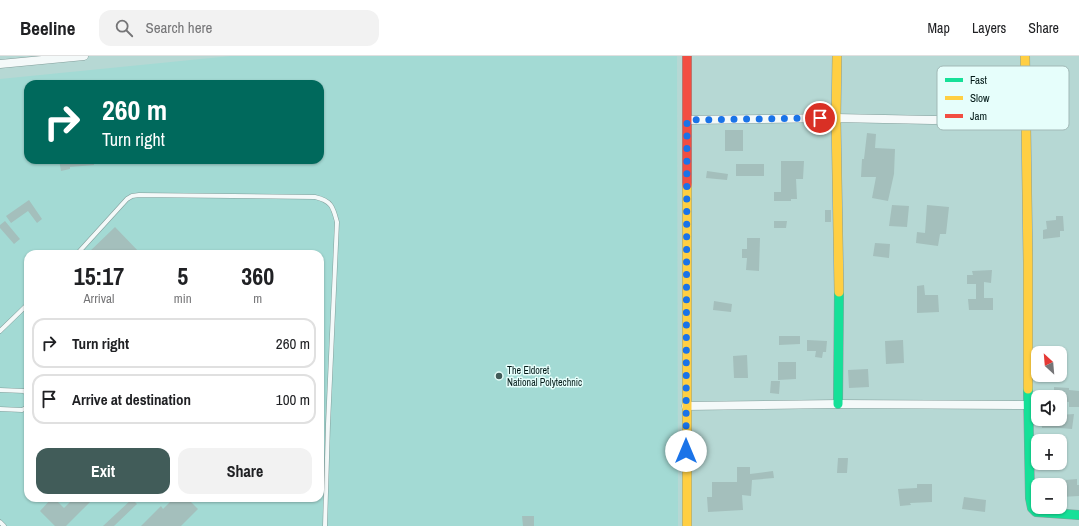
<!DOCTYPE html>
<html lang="en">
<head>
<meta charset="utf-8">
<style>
	:root { --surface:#fff; --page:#f2f2f2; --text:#202124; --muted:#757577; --line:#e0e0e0; --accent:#415c59 }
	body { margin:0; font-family:"Archivo Narrow",sans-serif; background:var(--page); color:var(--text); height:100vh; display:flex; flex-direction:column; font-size:15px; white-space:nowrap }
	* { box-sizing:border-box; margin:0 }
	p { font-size:13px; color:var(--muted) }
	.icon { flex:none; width:22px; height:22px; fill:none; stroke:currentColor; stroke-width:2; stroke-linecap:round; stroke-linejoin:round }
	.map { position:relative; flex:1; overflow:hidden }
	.side { position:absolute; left:24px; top:194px; width:300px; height:252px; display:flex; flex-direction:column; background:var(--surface); border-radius:12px; box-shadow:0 1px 3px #0004 }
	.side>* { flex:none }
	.hud { position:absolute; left:24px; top:24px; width:300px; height:84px; border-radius:12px; box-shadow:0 1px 3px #0004; background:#00695c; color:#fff; overflow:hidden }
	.needle { width:26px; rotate:334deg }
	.tools { position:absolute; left:1031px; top:290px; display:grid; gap:8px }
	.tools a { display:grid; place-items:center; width:36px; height:36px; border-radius:8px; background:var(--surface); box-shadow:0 1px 3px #0004; font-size:20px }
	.pin { position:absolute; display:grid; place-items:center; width:34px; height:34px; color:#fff; margin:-17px; border:2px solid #fff; border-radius:50%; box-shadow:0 1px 4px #0007 }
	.me { position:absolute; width:44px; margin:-22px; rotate:0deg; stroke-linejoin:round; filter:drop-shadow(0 0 3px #0008) }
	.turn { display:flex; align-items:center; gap:14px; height:84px; padding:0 12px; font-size:18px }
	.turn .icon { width:52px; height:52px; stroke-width:2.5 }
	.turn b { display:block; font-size:28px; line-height:34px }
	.eta { display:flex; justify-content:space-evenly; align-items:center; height:68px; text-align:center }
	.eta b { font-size:24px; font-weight:800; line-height:28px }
	.action { display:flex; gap:8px; margin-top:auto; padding:8px 12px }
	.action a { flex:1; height:46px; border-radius:12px; background:var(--accent); color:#fff; font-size:16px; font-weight:800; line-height:46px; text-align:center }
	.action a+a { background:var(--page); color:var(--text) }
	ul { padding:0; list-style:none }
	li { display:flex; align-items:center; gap:12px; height:50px; margin:0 8px 6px; padding:0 4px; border:2px solid var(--line); border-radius:12px }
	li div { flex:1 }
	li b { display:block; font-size:15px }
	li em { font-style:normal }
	header { display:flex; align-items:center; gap:24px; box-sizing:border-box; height:56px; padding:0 20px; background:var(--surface); border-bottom:1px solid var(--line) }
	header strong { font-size:19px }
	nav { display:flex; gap:22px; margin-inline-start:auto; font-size:14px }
	.search { width:280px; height:36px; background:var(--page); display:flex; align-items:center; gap:10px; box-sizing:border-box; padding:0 14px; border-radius:12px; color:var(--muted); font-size:15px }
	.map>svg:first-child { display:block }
	.built { fill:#a3dad4; fill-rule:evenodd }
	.building { fill:#a4bfbc }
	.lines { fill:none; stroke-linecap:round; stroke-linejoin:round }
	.lane-casing { stroke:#839e9b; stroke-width:5 }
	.street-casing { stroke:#839e9b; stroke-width:9 }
	.fast-casing { stroke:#839e9b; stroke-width:10 }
	.slow-casing { stroke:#839e9b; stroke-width:10 }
	.jam-casing { stroke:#839e9b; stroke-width:10 }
	.lane { stroke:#f4f9f9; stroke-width:4 }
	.street { stroke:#f4f9f9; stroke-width:8 }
	.fast { stroke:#16e098; stroke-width:9 }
	.slow { stroke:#ffcf43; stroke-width:9 }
	.jam { stroke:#f24e42; stroke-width:9 }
	.route { stroke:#1a73e8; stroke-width:7; stroke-dasharray:0 12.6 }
	.poi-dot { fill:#415c59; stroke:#e6fefb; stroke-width:1.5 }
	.labels { text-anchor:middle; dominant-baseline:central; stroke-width:3; stroke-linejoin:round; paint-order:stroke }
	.poi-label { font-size:10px; fill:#021917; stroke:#e6fefb; text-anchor:start }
	.key { fill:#e6fefb; stroke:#a2b9b7; stroke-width:1 }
	.key-label { font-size:11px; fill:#021917 }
</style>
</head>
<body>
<header>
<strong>Beeline</strong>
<div class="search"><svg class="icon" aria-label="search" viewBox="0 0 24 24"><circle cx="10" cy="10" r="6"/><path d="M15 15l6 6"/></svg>Search here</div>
<nav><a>Map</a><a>Layers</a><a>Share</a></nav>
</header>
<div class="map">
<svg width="1079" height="470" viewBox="0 0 1079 470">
	<rect width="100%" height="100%" fill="#b6d8d4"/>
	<path class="built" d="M231,0h446l1,470h-678v-447zM28,28h292v76h-292zM28,198h292v244h-292z"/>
	<path class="building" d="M725,74h18v21h-18z
		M867,77l9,1 -1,14 20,1 -1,25 -6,27 -16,-3 4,-21h-15l1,-18h2z
		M59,104h35v5l-24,2v2l-9,2z
		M781,105h23l-1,18h-7l1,20h-6v2h-17v-9h7z
		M736,108h28v12h-28z
		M707,115l21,3 -1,6 -21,-2z
		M29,144l13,19 -5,4 -9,-12 -17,12 -5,-7z
		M892,149l17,1 -2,21 -18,-1z
		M927,149l22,2 -3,27h-6l-2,12 -22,-3 1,-11 8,1z
		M825,154h6v12h-6z
		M1056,160h7l1,15h-4v6l-17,2v-9l4,-1 -1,-8 10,-1z
		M5,165l15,18 -6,5 -14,-16v-3z
		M774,165h13l-1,7h-12z
		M115,171l26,27h-54z
		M747,182h13l-1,33 -13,-1 1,-12h-5v-9h5z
		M875,187l15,1 -1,14 -16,-2z
		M992,214l-1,13 -7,-1v16h9v12h-24l-1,-11h8v-15h-9v-9h6l-1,-4z
		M924,229l1,10h13l1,17 -22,1v-27z
		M714,245l18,3 -1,8 -18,-2z
		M779,280h21v8l-21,1z
		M807,284l20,1 -1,11h-3l-1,6 -7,-1 1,-6h-9z
		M903,284l1,23 -18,1 -1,-23z
		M747,299l1,23h-14l-1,-22z
		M778,306h18v17l-18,1z
		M868,313l1,18 -20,1 -1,-18z
		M771,325h9l-1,13 -9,-1z
		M1054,331l15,1v2l10,1v16h-10v-5l-9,-1v-4h-6z
		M1074,358l-2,15 -12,-1h-18l-1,-9h19v-4z
		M838,402h10l-1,15h-10z
		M737,411h13v7l23,-3 1,7 -22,2 -1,16 -9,-1 1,15 -35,2 -1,-15h5v-15h25z
		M1077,423v6h2v11l-19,1v-11h6l-1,-6z
		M917,428h15v18l-22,1 1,2 -11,1 -2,-17 19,-1z
		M964,441l22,3 -1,12 -23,-3z
		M52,442h2l10,10 10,-10h20l-28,28h-11l-15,-15z
		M174,442h13l11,11 -17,17h-40l20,-20 2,3z
		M132,443l5,5 -23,22h-11z
		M522,460h12v10h-11z"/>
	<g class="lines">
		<g class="lane-casing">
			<path id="lane" d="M77,198l50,-55 5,-3 7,-1 176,2c17,4 18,10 22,25l-9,202 -3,102
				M0,275l28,-27
				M0,334l24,1 4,4
				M0,353l22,1 6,-3v-6
				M0,466l4,4"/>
		</g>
		<g class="street-casing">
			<path id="street" d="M0,8l84,-8
				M687,64l149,-2 96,2 93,-1
				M686,350l152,-2 190,1"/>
		</g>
		<g class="fast-casing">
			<path id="fast" d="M1028,333l2,109 2,10 4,4 43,3
				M838,348l1,-112"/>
		</g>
		<g class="slow-casing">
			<path id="slow" d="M837,0l-1,62 3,174
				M1025,0l3,206v127
				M687,129v341"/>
		</g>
		<g class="jam-casing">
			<path id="jam" d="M687,0v129"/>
		</g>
		<use href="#lane" class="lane"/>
		<use href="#street" class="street"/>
		<use href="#fast" class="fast"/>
		<use href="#slow" class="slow"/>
		<use href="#jam" class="jam"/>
	</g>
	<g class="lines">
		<path class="route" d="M686,395l1,-331 133,-2"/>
	</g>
	<circle class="poi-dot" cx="499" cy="320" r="4"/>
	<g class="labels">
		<g class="poi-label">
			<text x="507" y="314">The Eldoret<tspan x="507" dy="12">National Polytechnic</tspan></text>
		</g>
	</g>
	<rect x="937" y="10" width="132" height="64" rx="6" class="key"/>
	<rect x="945" y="22" width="18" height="4" fill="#16e098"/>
	<rect x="945" y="40" width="18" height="4" fill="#ffcf43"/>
	<rect x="945" y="58" width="18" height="4" fill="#f24e42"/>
	<g class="key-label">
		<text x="970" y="28">Fast</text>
		<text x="970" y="46">Slow</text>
		<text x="970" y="64">Jam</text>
	</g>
</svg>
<div class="tools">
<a><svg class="needle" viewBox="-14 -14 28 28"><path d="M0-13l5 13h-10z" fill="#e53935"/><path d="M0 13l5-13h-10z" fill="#757577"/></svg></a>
<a><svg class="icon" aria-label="sound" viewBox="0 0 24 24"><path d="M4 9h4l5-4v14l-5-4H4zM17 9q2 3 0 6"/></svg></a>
<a>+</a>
<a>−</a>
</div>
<div class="pin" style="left:820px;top:62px;background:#d93025"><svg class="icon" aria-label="arrive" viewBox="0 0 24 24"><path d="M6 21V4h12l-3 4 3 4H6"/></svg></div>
<svg class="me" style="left:686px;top:395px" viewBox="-20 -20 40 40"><circle r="19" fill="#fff"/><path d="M0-13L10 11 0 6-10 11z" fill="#1a73e8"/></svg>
<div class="hud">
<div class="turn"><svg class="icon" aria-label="right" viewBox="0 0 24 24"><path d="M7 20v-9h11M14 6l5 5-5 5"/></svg><div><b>260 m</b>Turn right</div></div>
</div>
<section class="side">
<div class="eta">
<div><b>15:17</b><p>Arrival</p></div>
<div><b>5</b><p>min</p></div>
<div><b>360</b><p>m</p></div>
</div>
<ul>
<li><svg class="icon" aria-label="right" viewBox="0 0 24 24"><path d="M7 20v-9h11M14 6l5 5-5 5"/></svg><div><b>Turn right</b></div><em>260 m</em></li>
<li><svg class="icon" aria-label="arrive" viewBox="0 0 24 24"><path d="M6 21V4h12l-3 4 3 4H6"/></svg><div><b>Arrive at destination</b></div><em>100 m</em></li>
</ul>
<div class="action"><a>Exit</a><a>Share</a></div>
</section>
</div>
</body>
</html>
